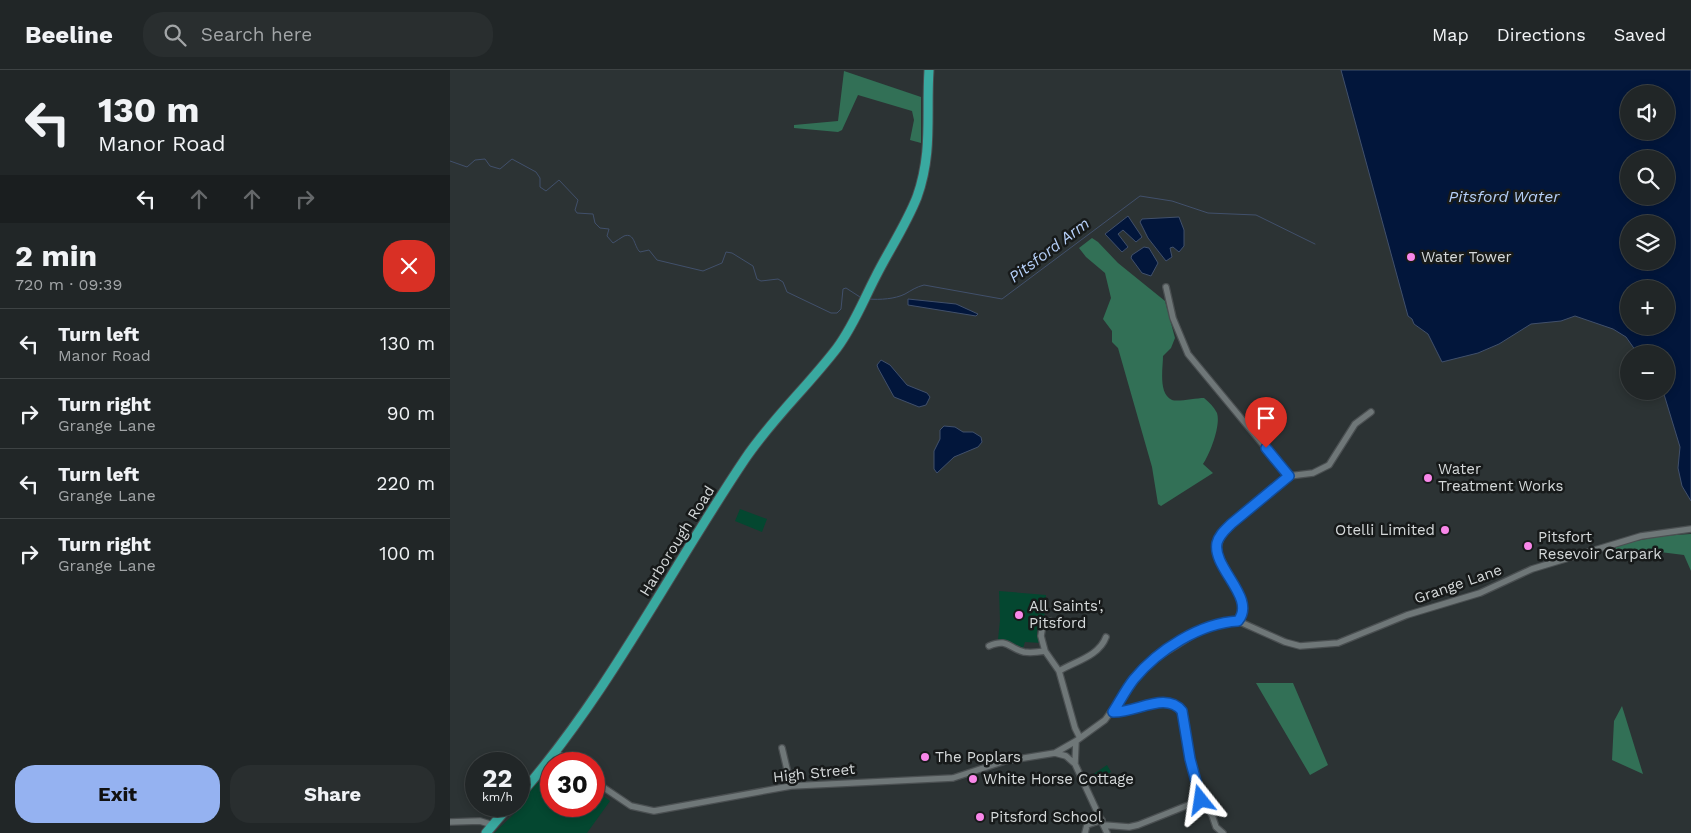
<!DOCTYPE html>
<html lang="en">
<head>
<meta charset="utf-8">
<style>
	:root { --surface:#212627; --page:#292e2f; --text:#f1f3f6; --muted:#a2a5a7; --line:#3e4344; --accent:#95b2f1 }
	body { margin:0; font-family:"Work Sans",sans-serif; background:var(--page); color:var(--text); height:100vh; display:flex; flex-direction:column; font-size:19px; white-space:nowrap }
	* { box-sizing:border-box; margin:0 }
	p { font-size:16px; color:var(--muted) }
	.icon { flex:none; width:28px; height:28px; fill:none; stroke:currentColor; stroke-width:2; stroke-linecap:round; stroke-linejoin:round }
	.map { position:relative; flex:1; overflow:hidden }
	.panel { display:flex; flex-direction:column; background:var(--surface); width:450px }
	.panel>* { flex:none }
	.guide { background:#212627; color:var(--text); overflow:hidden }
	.buttons { position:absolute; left:1170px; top:15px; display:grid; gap:10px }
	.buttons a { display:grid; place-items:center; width:55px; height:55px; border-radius:50%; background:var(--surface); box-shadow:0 2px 8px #0003,0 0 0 1px var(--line); font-size:25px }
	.speed { position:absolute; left:15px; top:682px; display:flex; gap:10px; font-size:25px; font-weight:700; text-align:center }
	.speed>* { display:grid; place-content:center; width:65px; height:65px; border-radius:50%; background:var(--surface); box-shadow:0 2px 8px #0003,0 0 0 1px var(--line); line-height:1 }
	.speed small { font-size:12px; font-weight:400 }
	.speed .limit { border:8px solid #d22; background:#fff; color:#111 }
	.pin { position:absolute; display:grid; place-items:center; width:42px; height:42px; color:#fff; margin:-51px -21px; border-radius:50% 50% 50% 0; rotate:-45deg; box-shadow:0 0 5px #0007 }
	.pin .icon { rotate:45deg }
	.me { position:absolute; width:55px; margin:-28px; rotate:345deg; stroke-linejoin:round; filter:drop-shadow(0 0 4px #0008) }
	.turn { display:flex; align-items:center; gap:18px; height:105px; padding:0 15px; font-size:22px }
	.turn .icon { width:65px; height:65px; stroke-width:2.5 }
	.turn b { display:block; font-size:35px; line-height:42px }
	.lanes { display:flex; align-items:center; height:48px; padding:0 15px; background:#0003; justify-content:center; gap:25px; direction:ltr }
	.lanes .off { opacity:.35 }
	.round { display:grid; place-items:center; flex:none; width:52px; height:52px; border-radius:20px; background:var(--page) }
	.summary { display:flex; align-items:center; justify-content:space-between; height:85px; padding:0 15px }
	h1 { font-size:30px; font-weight:700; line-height:38px }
	.cta { display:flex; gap:10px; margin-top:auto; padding:10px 15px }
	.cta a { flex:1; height:58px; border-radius:20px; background:var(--accent); color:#111; font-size:20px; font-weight:700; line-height:58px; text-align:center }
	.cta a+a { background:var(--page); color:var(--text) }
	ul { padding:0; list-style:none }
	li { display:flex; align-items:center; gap:15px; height:70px; padding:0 15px; border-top:1px solid var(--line) }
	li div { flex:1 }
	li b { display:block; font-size:19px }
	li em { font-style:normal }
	header { display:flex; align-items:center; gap:30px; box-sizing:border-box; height:70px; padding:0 25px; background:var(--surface); border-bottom:1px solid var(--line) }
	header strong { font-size:24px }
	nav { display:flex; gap:28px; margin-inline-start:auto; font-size:18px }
	.search { width:350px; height:45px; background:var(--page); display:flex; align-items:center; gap:12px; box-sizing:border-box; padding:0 18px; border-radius:20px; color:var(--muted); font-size:19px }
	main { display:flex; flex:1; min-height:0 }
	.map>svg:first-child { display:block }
	.green { fill:#044730 }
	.forest { fill:#327056 }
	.water { fill:#02163b; stroke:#41506b; fill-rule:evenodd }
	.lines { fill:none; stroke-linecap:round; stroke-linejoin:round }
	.stream { stroke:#41506b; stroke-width:1 }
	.minor-casing { stroke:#4a4f51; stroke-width:8 }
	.highway-casing { stroke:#4a4f51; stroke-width:11 }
	.minor { stroke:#6f7778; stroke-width:5.5 }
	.highway { stroke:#39a9a0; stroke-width:9 }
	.route-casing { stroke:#114b97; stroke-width:12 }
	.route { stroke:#1a73e8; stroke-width:9 }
	.poi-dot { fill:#f987e9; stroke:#171a1a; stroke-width:2 }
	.labels { text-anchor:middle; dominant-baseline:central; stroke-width:5; stroke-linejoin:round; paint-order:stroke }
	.poi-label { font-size:15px; fill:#d5d9da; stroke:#171a1a; text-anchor:start }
	.street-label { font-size:15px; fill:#d5d9da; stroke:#171a1a }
	.water-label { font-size:16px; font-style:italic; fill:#b5cff8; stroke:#171a1a }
</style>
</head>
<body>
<header>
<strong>Beeline</strong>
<div class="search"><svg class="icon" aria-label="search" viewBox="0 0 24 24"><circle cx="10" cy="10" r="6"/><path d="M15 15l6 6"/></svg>Search here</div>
<nav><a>Map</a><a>Directions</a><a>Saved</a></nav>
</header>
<main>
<section class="panel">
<div class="guide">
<div class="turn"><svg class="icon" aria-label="left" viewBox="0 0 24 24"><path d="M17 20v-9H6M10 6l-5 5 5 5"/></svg><div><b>130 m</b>Manor Road</div></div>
<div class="lanes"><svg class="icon" aria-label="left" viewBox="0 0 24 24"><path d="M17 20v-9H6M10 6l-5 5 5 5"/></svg><svg class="icon off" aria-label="ahead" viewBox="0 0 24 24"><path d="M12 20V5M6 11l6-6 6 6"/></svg><svg class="icon off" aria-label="ahead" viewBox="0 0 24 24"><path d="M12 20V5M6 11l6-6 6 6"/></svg><svg class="icon off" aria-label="right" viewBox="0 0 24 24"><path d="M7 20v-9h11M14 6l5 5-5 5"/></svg></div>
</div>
<div class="summary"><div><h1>2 min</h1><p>720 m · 09:39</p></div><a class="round" style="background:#d93025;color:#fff"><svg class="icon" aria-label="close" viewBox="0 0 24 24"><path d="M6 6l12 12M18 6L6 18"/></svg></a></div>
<ul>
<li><svg class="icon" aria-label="left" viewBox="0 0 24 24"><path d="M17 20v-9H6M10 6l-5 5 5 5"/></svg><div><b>Turn left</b><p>Manor Road</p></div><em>130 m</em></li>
<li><svg class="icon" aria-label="right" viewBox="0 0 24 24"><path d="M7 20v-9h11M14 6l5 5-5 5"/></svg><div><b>Turn right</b><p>Grange Lane</p></div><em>90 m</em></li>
<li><svg class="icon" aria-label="left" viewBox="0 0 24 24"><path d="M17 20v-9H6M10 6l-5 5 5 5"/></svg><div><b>Turn left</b><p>Grange Lane</p></div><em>220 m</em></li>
<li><svg class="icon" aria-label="right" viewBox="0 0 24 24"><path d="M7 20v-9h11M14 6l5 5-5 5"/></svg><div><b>Turn right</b><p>Grange Lane</p></div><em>100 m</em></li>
</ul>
<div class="cta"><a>Exit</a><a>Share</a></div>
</section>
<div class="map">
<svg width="1241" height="763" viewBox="0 0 1241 763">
	<rect width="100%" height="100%" fill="#2c3334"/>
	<path class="green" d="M290,439l27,10 -5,13 -27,-11z
		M549,521l47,4 -2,25c-8,7 -9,14 -3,23l-16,-1 -2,6 -14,-6 -11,-2 2,-20z
		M657,695l4,7 -23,12 -2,-5z
		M101,699v37h43v-17l16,12 -23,32h-93l22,-21 10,-17z"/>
	<path class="forest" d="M394,1l77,26v46l-11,-3 4,-20 -2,-9 -54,-16 -16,35 -4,2 -44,-4v-3l44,-4z
		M642,168l6,4 20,21 47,38 10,37 -4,10 -8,8c0,12 -5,38 9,44 6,2 24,-2 32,-2 5,4 10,9 13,15 4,12 -7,41 -14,51l10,9 -52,33 -3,-2 -6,-37 -34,-119 -6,-6v-11l-9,-12 8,-21 -6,-25 -19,-16 -7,-9z
		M1241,464v37l-7,-16 -24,-3 -45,9 1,-16 45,-9z
		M806,613h37l35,82 -18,10z
		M1172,636l21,68 -31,-14 2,-39z"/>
	<path class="water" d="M891,0h350v431l-9,-15 -4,-18 2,-21 -17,-56h3v-37h-28l-12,-17 -13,-8 -38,-13 -14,5 -30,3 -32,20 -21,9 -36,9 -14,-28 -14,-10 -2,-5 -4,-3zM1179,24h37v37h-37zM1179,89h37v37h-37zM1179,154h37v37h-37zM1179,219h37v37h-37z
		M678,146l14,21 -6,5 -13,-12 -5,4 10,13 -6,5 -17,-18z
		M729,147l5,13v16l-5,6 -6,-5 -3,1 2,9 -6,4 -18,-23 -8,-16 2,-3z
		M694,177l5,1 9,15 -7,13 -9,-3 -11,-15 1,-3z
		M458,229l48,5 22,10 -2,2 -68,-11z
		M431,290l9,5 17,20 20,8 3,4 -4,8 -7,2 -25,-10 -16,-29 -1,-3z
		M494,356l11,1 8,5h10l8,5 1,5 -4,5 -24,10 -17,16 -3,-4v-18l6,-12v-9z"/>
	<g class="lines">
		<path class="stream" d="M0,91l17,6 8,-7 10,-1 5,7 10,3 12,-10 24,13 4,6v9l6,4 13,-11 19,20 -3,10 2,3 16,1 2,9 5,5 9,1 -2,7 6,7c4,-2 7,-5 11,-7 11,-4 10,11 16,16l9,-2 8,10 46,11 19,-8 4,-11 6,1 21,13 4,13 4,2 17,-2 5,3 4,10 44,21h6l4,-4 2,-20 3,-1 14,9
			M419,229c11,1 26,0 36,-5 7,-4 11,-7 19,-9l78,14 138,-103 32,5 36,12 48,2 59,29"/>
		<g class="minor-casing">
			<path id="minor" d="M716,217l7,31 15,36 101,122
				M601,551l-8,3 -2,12 4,15 14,20 16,57 5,10
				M788,551c15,-18 -15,-52 -21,-71l5,-17 67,-57 24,-3 16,-8 26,-41 16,-12
				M539,576c19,-8 19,2 35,6 7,1 15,0 21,-1
				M609,601c17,-10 40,-15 47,-34
				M663,642c23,1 53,-21 70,-1l7,48 11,41 11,15 4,12 7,6
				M332,678l9,38
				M106,682l15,12
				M605,683l21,-12 29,-21 28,-39 20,-21 43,-27 25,-9 17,-3 47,21 15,4 38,-3 69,-28 73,-22 52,-24 109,-33 50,-7
				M625,694l1,-23
				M144,711l37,25 23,5 137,-25 162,-8 52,-17 50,-8 11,3 9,8 32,69
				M0,752l30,-1 13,4
				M654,755l25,2 9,-2 63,-25
				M635,763l2,-8 15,-5"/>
		</g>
		<g class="highway-casing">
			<path id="highway" d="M69,726c90,-103 150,-224 226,-337 27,-40 63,-73 92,-111 17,-23 26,-47 39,-72 13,-26 30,-51 41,-79 16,-45 9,-82 12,-127
				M36,763l23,-27"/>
		</g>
		<use href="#minor" class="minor"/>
		<use href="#highway" class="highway"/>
	</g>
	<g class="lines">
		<g class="route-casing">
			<path id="route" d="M751,730l-11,-41 -8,-48c-16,-20 -46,2 -69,1 7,-11 13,-23 21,-33 24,-29 66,-56 104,-58 19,-23 -26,-53 -21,-78 2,-8 8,-13 14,-19l58,-48 -23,-28"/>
		</g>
		<use href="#route" class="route"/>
	</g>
	<g class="poi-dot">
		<circle cx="961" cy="187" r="5"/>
		<circle cx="978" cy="408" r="5"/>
		<circle cx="995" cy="460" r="5"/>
		<circle cx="1078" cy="476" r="5"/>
		<circle cx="569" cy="545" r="5"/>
		<circle cx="475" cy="687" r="5"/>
		<circle cx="523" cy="709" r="5"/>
		<circle cx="530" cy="747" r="5"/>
	</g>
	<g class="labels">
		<g class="poi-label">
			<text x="971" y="187">Water Tower</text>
			<text x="988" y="399">Water<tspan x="988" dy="17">Treatment Works</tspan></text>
			<text x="985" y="460" text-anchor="end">Otelli Limited</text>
			<text x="1088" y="467">Pitsfort<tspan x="1088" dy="17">Resevoir Carpark</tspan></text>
			<text x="579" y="536">All Saints',<tspan x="579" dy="17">Pitsford</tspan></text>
			<text x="485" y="687">The Poplars</text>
			<text x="533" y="709">White Horse Cottage</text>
			<text x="540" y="747">Pitsford School</text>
		</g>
		<g class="street-label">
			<text transform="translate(227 471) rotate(-58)">Harborough Road</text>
			<text transform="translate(1008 514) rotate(-19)">Grange Lane</text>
			<text transform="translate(364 703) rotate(-6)">High Street</text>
		</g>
		<g class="water-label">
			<text x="1054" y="126">Pitsford Water</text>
			<text transform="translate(599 180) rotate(-37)">Pitsford Arm</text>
		</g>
	</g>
</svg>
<div class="buttons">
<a><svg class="icon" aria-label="sound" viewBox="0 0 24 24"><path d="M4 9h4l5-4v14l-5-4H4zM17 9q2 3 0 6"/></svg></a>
<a><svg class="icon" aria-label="search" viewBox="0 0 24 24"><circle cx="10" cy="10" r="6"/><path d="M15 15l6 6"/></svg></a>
<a><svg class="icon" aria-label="layers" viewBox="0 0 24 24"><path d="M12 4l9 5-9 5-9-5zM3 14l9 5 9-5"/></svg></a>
<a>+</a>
<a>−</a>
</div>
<div class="speed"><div>22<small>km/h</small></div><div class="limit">30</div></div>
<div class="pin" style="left:816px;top:378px;background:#d93025"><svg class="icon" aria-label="arrive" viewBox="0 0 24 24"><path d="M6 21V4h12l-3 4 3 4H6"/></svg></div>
<svg class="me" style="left:751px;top:730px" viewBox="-20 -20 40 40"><path d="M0-17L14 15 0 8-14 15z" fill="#1a73e8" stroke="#fff" stroke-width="4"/></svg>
</div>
</main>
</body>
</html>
